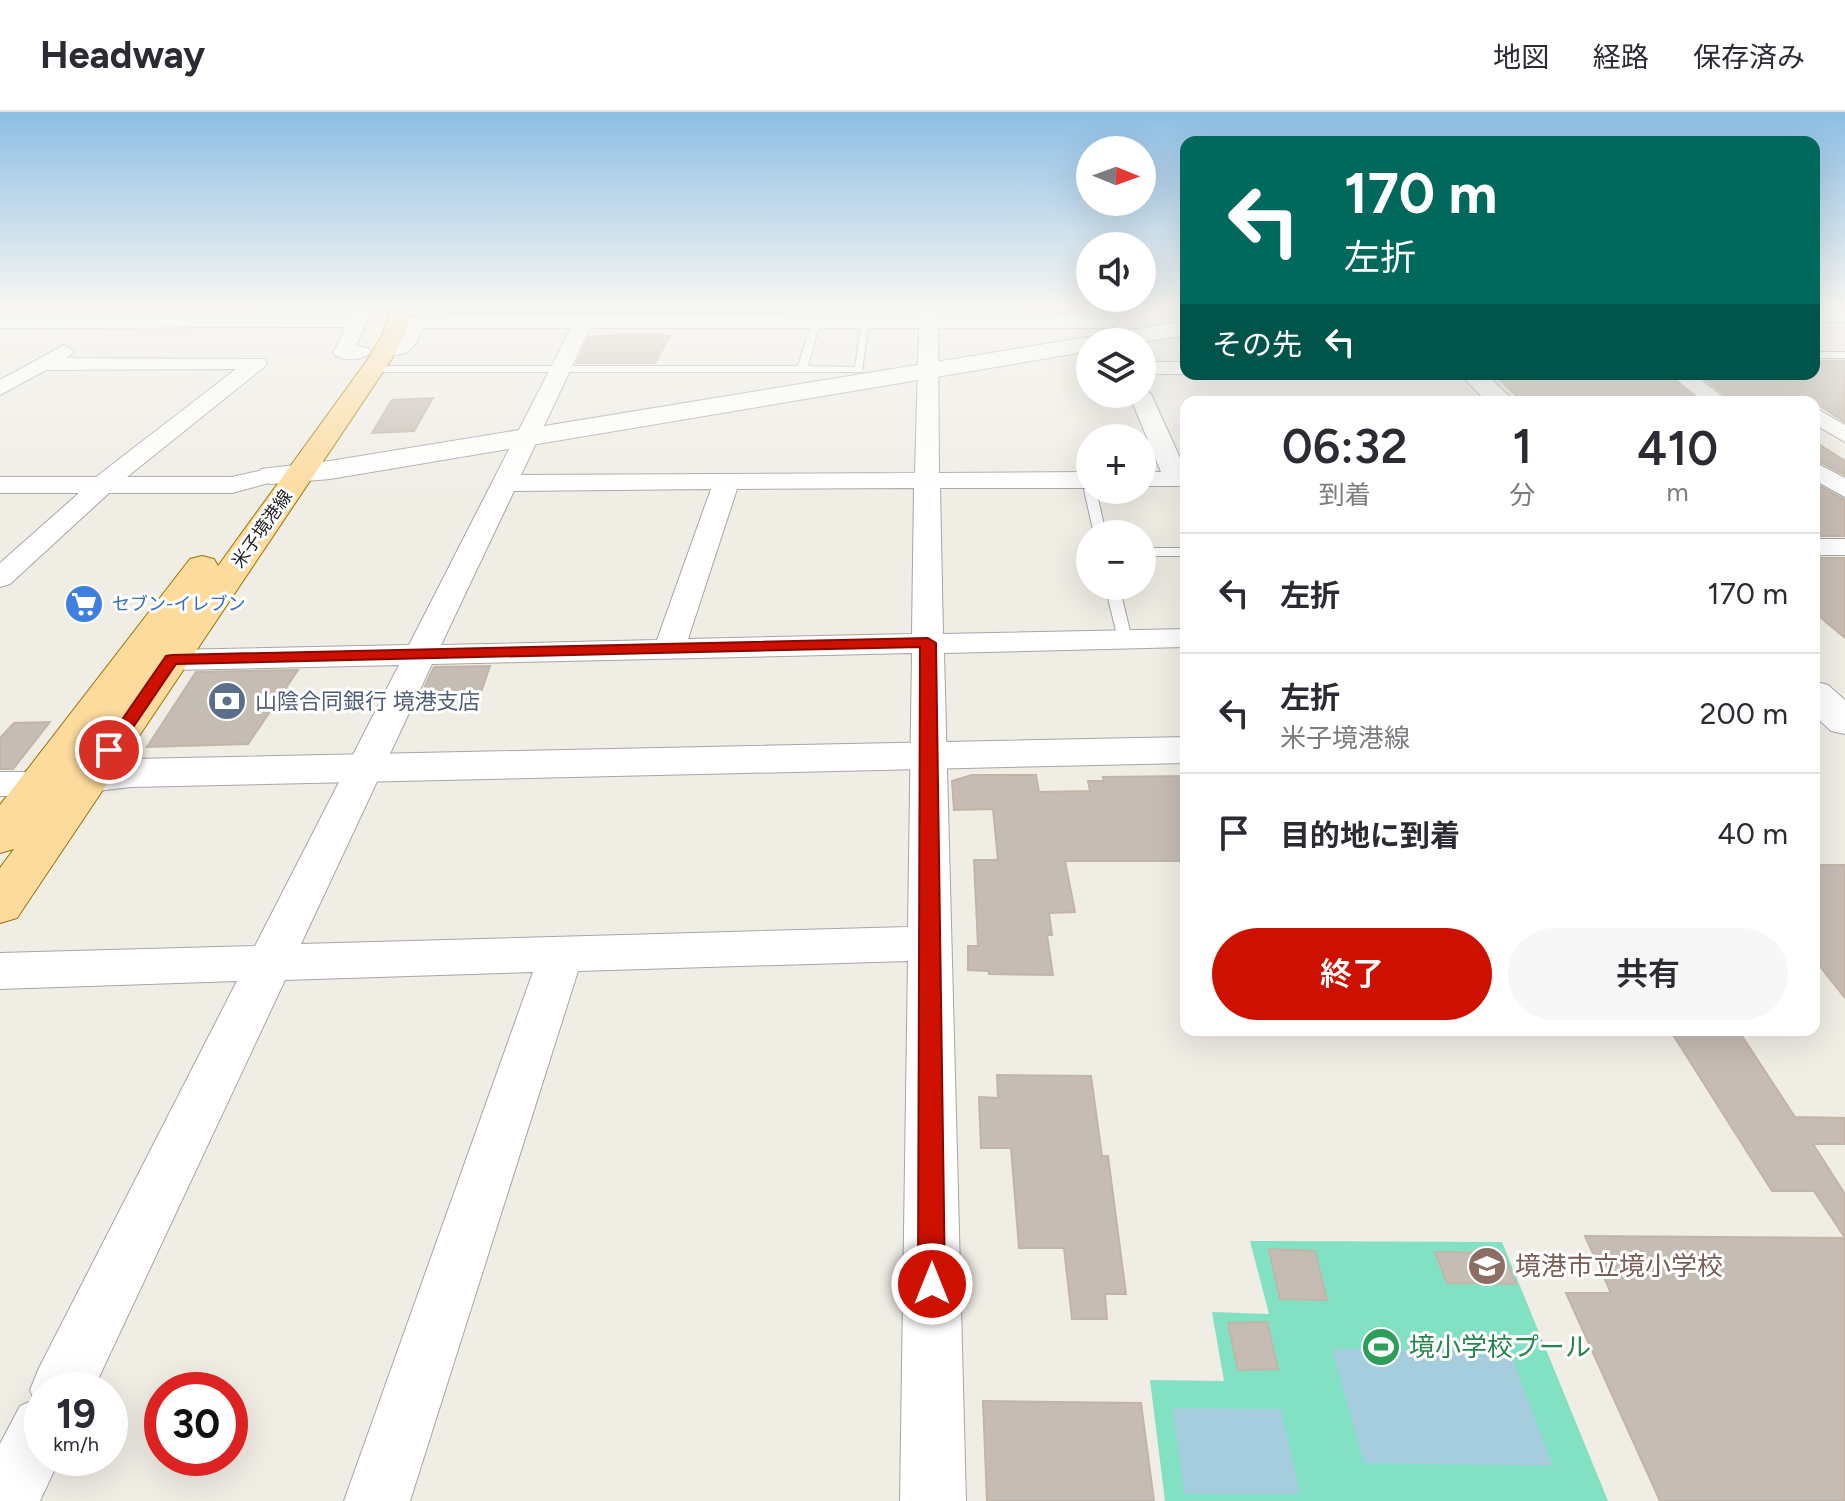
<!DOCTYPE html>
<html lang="ja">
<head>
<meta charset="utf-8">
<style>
	:root { --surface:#fff; --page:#f7f7f7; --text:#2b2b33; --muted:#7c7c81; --line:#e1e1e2; --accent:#ce1000 }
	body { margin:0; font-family:Figtree,"Noto Sans JP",sans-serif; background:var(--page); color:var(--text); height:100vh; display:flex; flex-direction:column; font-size:30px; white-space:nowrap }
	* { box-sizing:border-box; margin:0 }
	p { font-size:26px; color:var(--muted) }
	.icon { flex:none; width:44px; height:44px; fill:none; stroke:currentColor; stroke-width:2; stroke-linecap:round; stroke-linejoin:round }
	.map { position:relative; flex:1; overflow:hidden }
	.drawer { position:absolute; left:1180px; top:284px; width:640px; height:640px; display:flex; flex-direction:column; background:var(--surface); border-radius:16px; box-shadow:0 8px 32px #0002 }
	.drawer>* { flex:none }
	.hud { position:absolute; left:1180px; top:24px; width:640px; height:244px; border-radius:16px; box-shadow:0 8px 32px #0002; background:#00695c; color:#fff; overflow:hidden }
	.needle { width:52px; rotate:91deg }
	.controls { position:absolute; left:1076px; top:24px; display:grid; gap:16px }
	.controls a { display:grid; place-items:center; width:80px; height:80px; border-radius:50%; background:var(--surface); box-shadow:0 8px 32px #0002; font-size:40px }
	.speed { position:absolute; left:24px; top:1260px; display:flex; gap:16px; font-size:40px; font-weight:700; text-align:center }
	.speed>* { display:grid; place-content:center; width:104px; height:104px; border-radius:50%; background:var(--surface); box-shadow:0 8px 32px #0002; line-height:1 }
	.speed small { font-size:20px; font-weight:400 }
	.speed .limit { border:12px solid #d22; background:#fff; color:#111 }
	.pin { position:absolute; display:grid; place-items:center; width:68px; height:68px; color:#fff; margin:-34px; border:4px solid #fff; border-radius:50%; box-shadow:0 2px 8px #0007 }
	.me { position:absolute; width:88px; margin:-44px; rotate:0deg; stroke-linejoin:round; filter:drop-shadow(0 0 6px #0008) }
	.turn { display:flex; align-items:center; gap:28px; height:168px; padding:0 32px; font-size:36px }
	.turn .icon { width:104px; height:104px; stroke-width:2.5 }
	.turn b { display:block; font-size:56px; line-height:68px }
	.then { display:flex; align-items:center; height:76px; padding:0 32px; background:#0003; gap:16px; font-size:30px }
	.eta { display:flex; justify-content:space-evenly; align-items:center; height:136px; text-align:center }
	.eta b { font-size:48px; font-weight:600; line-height:56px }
	.button { display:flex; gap:16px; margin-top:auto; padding:16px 32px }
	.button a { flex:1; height:92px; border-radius:48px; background:var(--accent); color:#fff; font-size:32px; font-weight:600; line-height:92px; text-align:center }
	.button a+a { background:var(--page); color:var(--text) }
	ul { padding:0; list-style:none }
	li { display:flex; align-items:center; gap:24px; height:120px; padding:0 32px; border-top:2px solid var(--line) }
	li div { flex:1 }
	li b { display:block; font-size:30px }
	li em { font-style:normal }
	header { display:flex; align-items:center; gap:48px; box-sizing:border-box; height:112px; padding:0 40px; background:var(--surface); border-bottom:2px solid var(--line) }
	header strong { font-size:38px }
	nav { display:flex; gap:44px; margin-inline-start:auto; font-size:28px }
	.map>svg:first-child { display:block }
	.cemetery { fill:#a6c9ae }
	.pitch { fill:#82e0c3 }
	.water { fill:#a5cdde }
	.building { fill:#c5bcb4; stroke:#c2b5a7; stroke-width:2 }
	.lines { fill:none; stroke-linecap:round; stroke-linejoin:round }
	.service-casing { stroke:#a6a6a6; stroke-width:2 }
	.minor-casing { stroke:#a6a6a6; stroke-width:2 }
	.tertiary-casing { stroke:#a6a6a6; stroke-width:2 }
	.primary-casing { stroke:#9a7300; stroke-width:2 }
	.path { stroke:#fb856b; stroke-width:3; stroke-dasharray:2 2; stroke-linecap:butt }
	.service { fill:#fff; fill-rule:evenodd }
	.minor { fill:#fff; fill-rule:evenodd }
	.tertiary { fill:#fff; fill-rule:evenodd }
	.primary { fill:#fddb9d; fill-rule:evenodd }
	.route { fill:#ce1000; stroke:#860a00; stroke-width:2 }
	.labels { text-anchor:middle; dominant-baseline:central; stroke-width:6; stroke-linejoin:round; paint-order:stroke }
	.far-street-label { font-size:18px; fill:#1f1f1f; stroke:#fff }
	.far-shop-label { font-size:18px; fill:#366cbe; stroke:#fff; text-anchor:start }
	.service-label { font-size:22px; fill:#4e5e75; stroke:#fff; text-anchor:start }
	.near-education-label { font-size:26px; fill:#785e54; stroke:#fff; text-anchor:start }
	.near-leisure-label { font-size:26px; fill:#27864d; stroke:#fff; text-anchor:start }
</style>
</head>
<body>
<header>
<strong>Headway</strong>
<nav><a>地図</a><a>経路</a><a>保存済み</a></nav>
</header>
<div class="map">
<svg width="1845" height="1389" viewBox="0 0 1845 1389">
	<rect width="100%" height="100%" fill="#f0ede5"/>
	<path class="cemetery" d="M458,193h324l-5,14 -334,1z"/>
	<path class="pitch" d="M1250,1129l252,1 106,259h-443l-15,-121 74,1 -12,-69 57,2z"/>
	<path class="water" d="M1332,1237l177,1 44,116 -189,-3z
		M1172,1296l109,1 19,85h-115z"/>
	<path class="building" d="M623,222h41l-1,2h7l-15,27h-78l12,-26z
		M1814,249h31v61l-31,-20 -82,-2 -34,-26 116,1z
		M1494,262h172l31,25 -161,3 -4,-4h-13z
		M433,286l-19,33 -42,2 20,-33z
		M1814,329l31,20v14l-31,-16z
		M1814,371l31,17v36h-31z
		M1814,446h31v80l-31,-26z
		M490,554l-12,35 -61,2 17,-36z
		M298,558l-50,74 -101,3 49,-75z
		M50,610l-37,47h-13v-31l14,-15z
		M972,663h64l3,17 51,-1 -2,-10h16l-1,-4 83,-1v85h-121l10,51 -26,1 3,22h-5l6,40 -64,-1v-3l-21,-1v-24h10l-4,-86h24l-5,-51 -39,1 -2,-29z
		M1814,753h31v133l-31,-39z
		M1670,918h68l57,87 50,1v26h-32l32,50v44l-31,-47h-42z
		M997,963l94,1 11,80h6l18,138h-21l2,25h-35l-8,-71h-45l-8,-100h-30l-2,-51 19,1z
		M1585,1124l260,2v263h-185l-94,-208h45z
		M1269,1137l46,2 12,49 -47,-1z
		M1435,1140l68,1 13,31 -69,-1z
		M1267,1210l11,47 -40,1 -10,-47z
		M983,1289l158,2 13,98h-167z"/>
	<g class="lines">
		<g class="service-casing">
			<path id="service" d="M816,207l4,3 -12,44 47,1 7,-45 7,-2 -7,52h-490l-5,-3 5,-3h426l14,-44z
				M1814,240h31v6h-31z
				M1090,374v4h6l10,44h-12l-10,-44z
				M1142,436h44v8h-44z
				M1105,474h14l13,53 -2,3 -5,1 -7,-4z"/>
		</g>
		<g class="minor-casing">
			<path id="minor" d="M356,193h18l-18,41 12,2 3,4c-8,9 -30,10 -38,1l13,-26 -346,1v-12l351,-1z
				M920,193h18v11h172l9,6 -9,6h-172l1,145 151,-1v16h-150l3,146 243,-5v18l-242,6 22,848h-66l8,-540 -330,10 -168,530h-66l189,-529 -248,8 -192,410h-51v68h18l-20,43h-40v-57l20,-38 14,-6 -4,-10 9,-22 198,-387 -237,8v-36l255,-7 144,-281 -227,5 -11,-3 -5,-7 5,-7 11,-3 237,-5 162,-317h-149l-5,14 -10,11 -24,4 -10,-6 3,-4 18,-3 14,-26 7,-2h505zM590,216h329l-4,145 -394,2zM914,376l-2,146 -224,5 49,-150zM711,377l-54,151 -216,5 73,-154zM912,541l-4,274 -607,17 131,-280z
				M1814,198h31v12h-31z
				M64,233l10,6 -7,7 197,1 3,4 -3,4 -137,110h105l39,-9 9,2 3,5 -3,5 -48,13h-123l-99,91 -10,3v-24l79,-70h-79v-16h96l140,-108 -190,1 -46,25v-15z
				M1142,250h44l1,12h-45z
				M1669,262h24l37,28h-25z
				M1142,276l9,6 35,77v15h-44v-14h19l-32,-78h13z
				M1814,295l31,18v17l-31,-18z
				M1814,350l31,16v19l-31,-17z
				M1814,427h31v16h-31z
				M0,660h39l13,3 6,9 -6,9 -13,3h-39z"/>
		</g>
		<g class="tertiary-casing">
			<path id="tertiary" d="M1186,209v14l-44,7h-52v9l-760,128 -59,5 -10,-3 -4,-6 4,-6 69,-8z
				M1460,262h26l29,28h-28z
				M1814,569l14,4 17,15v34l-14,-3 -17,-16z
				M1186,625v26l-1055,24 -78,9 -15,-4 -6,-10 6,-10 93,-13z"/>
		</g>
		<g class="primary-casing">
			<path id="primary" d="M393,193h20l-9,31 -13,24 -374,558 -17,5v-55l14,-19 -14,4v-48l190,-246 12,-3 12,3 4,7 150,-207 14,-23z"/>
		</g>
		<path class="path" d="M1742,289l62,1"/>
		<use href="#service" class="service"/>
		<use href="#minor" class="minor"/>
		<use href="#tertiary" class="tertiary"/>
		<use href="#primary" class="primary"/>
	</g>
	<linearGradient id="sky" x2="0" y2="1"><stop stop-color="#8dbee4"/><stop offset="0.5" stop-color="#f8f7f3"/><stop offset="1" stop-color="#f8f7f3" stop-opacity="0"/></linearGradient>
	<rect width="1845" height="388" fill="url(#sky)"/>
	<path class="route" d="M928,526l8,5 9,641 -4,10 -9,4 -10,-4 -4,-10 2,-637 -744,17 -61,90h-12l-2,-4 65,-94 6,-1z"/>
	<defs>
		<g id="supermarket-disc" transform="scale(2)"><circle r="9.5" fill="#3f7fe0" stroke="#fff"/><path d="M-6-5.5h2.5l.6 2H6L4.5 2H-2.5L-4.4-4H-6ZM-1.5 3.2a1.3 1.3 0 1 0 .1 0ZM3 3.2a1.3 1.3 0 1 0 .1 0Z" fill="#fff"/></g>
		<g id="bank-disc" transform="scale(2)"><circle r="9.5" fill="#5c6f8a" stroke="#fff"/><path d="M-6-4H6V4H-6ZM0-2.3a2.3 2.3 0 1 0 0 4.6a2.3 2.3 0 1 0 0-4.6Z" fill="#fff"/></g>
		<g id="school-disc" transform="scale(2)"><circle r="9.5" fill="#8d6e63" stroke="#fff"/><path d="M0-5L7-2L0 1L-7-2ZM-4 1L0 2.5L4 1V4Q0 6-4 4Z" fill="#fff"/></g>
		<g id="stadium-disc" transform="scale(2)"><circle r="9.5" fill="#2e9e5b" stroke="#fff"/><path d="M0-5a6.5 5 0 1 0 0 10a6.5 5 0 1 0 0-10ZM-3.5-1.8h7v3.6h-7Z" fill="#fff"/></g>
	</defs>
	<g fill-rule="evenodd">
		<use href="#supermarket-disc" x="84" y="492"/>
		<use href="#bank-disc" x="227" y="589"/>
		<use href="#school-disc" x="1487" y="1154"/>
		<use href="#stadium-disc" x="1381" y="1235"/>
	</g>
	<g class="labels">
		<g class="far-street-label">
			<text transform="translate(262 417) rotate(-55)">米子境港線</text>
		</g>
		<g class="far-shop-label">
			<text x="112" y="492">セブン-イレブン</text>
		</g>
		<g class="service-label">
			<text x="255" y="589">山陰合同銀行 境港支店</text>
		</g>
		<g class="near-education-label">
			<text x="1515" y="1154">境港市立境小学校</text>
		</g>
		<g class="near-leisure-label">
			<text x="1409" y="1235">境小学校プール</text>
		</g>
	</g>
</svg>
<div class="controls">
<a><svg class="needle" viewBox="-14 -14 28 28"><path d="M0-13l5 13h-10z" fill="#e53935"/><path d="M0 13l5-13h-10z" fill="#7c7c81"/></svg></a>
<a><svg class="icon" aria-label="sound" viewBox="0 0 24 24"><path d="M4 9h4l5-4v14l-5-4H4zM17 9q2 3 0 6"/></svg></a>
<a><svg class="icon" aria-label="layers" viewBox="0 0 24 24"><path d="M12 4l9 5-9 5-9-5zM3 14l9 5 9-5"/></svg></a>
<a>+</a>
<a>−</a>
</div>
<div class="speed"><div>19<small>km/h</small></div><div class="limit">30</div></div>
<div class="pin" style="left:109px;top:638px;background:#d93025"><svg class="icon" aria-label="arrive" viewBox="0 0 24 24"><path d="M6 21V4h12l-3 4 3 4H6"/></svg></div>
<svg class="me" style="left:932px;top:1172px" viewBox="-20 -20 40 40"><circle r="17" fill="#ce1000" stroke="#fff" stroke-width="3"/><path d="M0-11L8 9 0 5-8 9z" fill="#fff"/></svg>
<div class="hud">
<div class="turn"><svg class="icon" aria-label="left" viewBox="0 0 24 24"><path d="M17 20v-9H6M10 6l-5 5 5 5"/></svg><div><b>170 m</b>左折</div></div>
<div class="then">その先<svg class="icon" aria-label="left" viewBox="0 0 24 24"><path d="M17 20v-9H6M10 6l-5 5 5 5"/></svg></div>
</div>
<section class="drawer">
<div class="eta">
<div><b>06:32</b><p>到着</p></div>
<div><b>1</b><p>分</p></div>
<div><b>410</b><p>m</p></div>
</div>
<ul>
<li><svg class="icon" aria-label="left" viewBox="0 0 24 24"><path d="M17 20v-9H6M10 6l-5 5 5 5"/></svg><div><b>左折</b></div><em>170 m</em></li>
<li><svg class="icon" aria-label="left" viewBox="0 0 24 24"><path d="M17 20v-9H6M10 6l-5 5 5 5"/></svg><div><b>左折</b><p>米子境港線</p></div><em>200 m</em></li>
<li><svg class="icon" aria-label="arrive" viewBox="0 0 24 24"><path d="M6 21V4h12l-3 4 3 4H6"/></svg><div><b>目的地に到着</b></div><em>40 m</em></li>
</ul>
<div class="button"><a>終了</a><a>共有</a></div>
</section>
</div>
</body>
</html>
